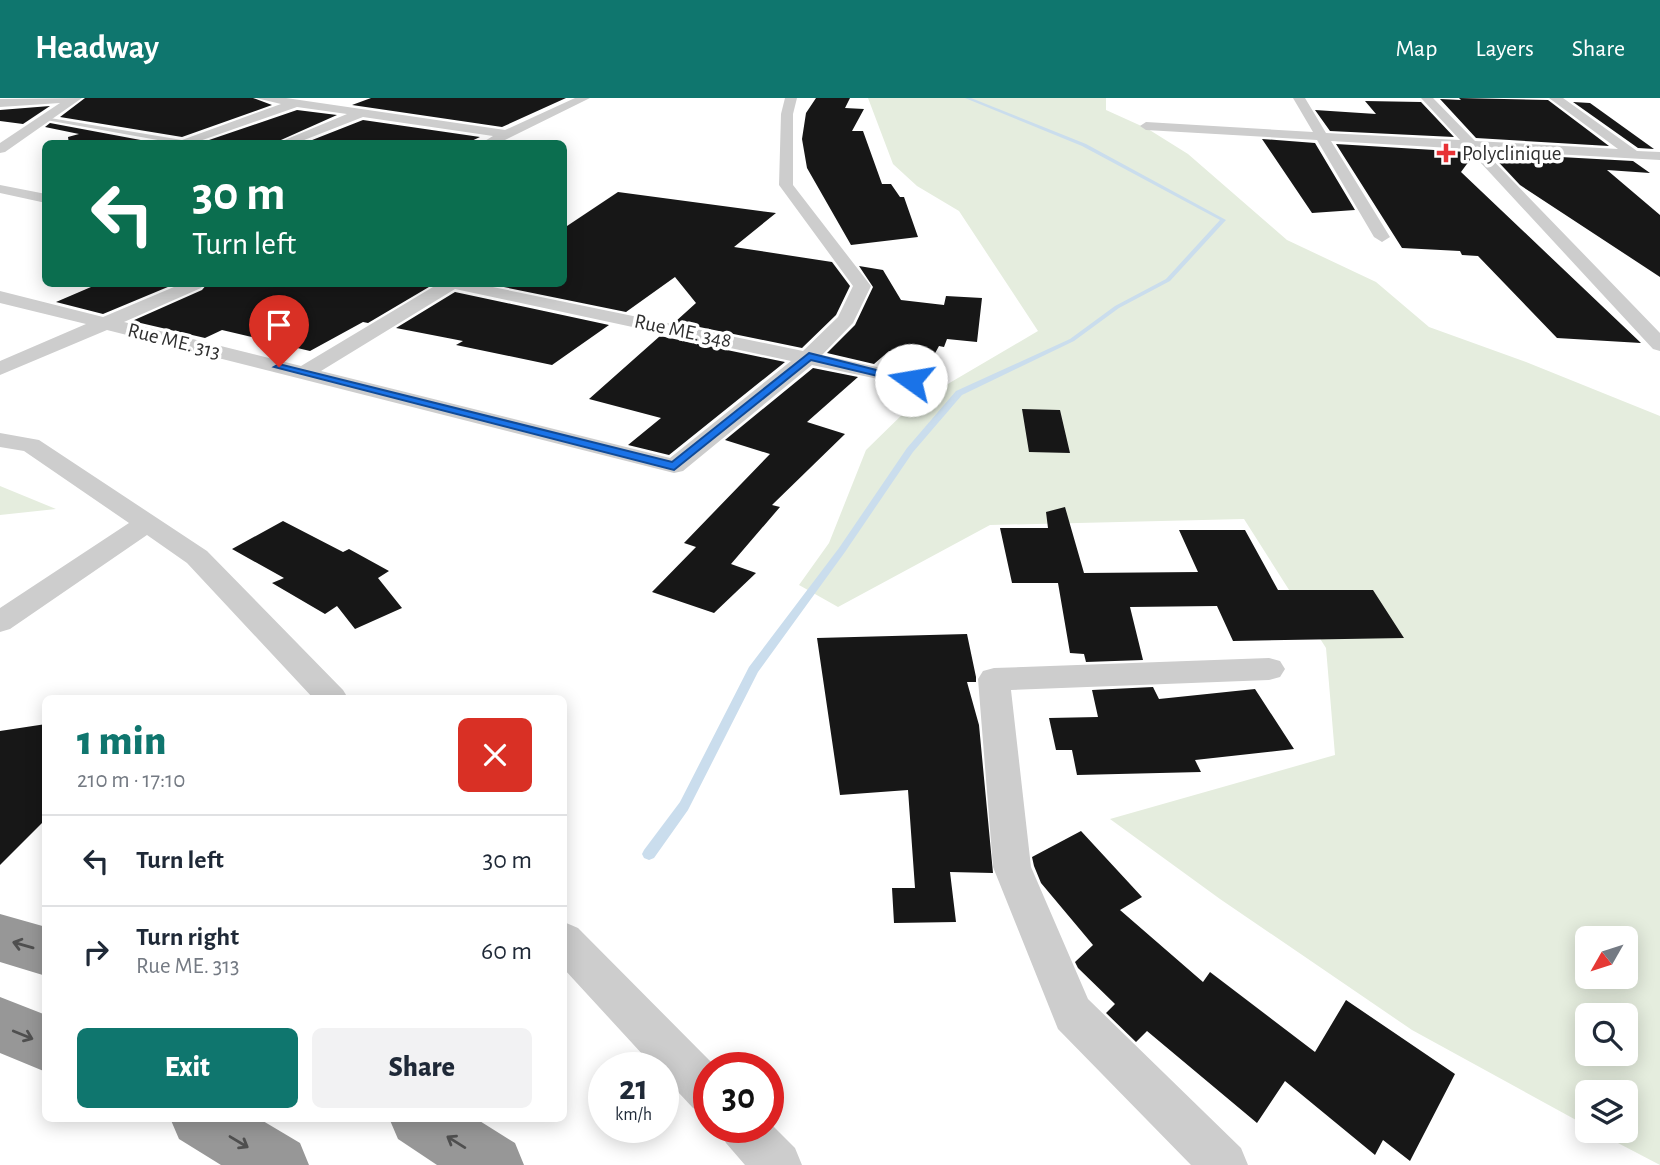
<!DOCTYPE html>
<html lang="en">
<head>
<meta charset="utf-8">
<style>
	:root { --surface:#fff; --page:#f2f2f3; --text:#1f2937; --muted:#747a83; --line:#e0e1e3; --accent:#0f766e }
	body { margin:0; font-family:"Alegreya Sans",sans-serif; background:var(--page); color:var(--text); height:100vh; display:flex; flex-direction:column; font-size:26px; white-space:nowrap }
	* { box-sizing:border-box; margin:0 }
	p { font-size:23px; color:var(--muted) }
	.icon { flex:none; width:38px; height:38px; fill:none; stroke:currentColor; stroke-width:2; stroke-linecap:round; stroke-linejoin:round }
	.map { position:relative; flex:1; overflow:hidden }
	.details { position:absolute; left:42px; top:597px; width:525px; height:427px; display:flex; flex-direction:column; background:var(--surface); border-radius:10px; box-shadow:0 4px 18px #0003 }
	.details>* { flex:none }
	.hud { position:absolute; left:42px; top:42px; width:525px; height:147px; border-radius:10px; box-shadow:0 4px 18px #0003; background:#0b6e4f; color:#fff; overflow:hidden }
	.needle { width:46px; rotate:231deg }
	.tools { position:absolute; left:1575px; top:828px; display:grid; gap:14px }
	.tools a { display:grid; place-items:center; width:63px; height:63px; border-radius:10px; background:var(--surface); box-shadow:0 4px 18px #0003; font-size:35px }
	.speed { position:absolute; left:588px; top:954px; display:flex; gap:14px; font-size:35px; font-weight:700; text-align:center }
	.speed>* { display:grid; place-content:center; width:91px; height:91px; border-radius:50%; background:var(--surface); box-shadow:0 4px 18px #0003; line-height:1 }
	.speed small { font-size:18px; font-weight:400 }
	.speed .limit { border:10px solid #d22; background:#fff; color:#111 }
	.pin { position:absolute; display:grid; place-items:center; width:60px; height:60px; color:#fff; margin:-72px -30px; border-radius:50% 50% 50% 0; rotate:-45deg; box-shadow:0 0 7px #0007 }
	.pin .icon { rotate:45deg }
	.me { position:absolute; width:77px; margin:-38px; rotate:283deg; stroke-linejoin:round; filter:drop-shadow(0 0 5px #0008) }
	.turn { display:flex; align-items:center; gap:24px; height:147px; padding:0 35px; font-size:32px }
	.turn .icon { width:91px; height:91px; stroke-width:2.5 }
	.turn b { display:block; font-size:49px; line-height:60px }
	.round { display:grid; place-items:center; flex:none; width:74px; height:74px; border-radius:10px; background:var(--page) }
	.overview { display:flex; align-items:center; justify-content:space-between; height:119px; padding:0 35px }
	h1 { font-size:42px; font-weight:800; line-height:52px; color:var(--accent) }
	.cta { display:flex; gap:14px; margin-top:auto; padding:14px 35px }
	.cta a { flex:1; height:80px; border-radius:10px; background:var(--accent); color:#fff; font-size:28px; font-weight:800; line-height:80px; text-align:center }
	.cta a+a { background:var(--page); color:var(--text) }
	ul { padding:0; list-style:none }
	li { display:flex; align-items:center; gap:21px; height:91px; padding:0 35px; border-top:2px solid var(--line) }
	li div { flex:1 }
	li b { display:block; font-size:26px }
	li em { font-style:normal }
	header { display:flex; align-items:center; gap:42px; box-sizing:border-box; height:98px; padding:0 35px; background:var(--accent); color:#fff }
	header strong { font-size:33px }
	nav { display:flex; gap:38px; margin-inline-start:auto; font-size:24px }
	.map>svg:first-child { display:block }
	.green { fill:#e5edde; fill-rule:evenodd }
	.lines { fill:none; stroke-linecap:round; stroke-linejoin:round }
	.stream { fill:#cadded; fill-rule:evenodd }
	.building { fill:#171717 }
	.lane { fill:#cdcdcd; fill-rule:evenodd }
	.street { fill:#cdcdcd; fill-rule:evenodd }
	.highway { fill:#979797; fill-rule:evenodd }
	.oneway { stroke:#4f4f4f }
	.route { fill:#1a73e8; stroke:#114b97; stroke-width:2 }
	.poi-dot { fill:#e73235; stroke:#fff; stroke-width:2.5 }
	.labels { text-anchor:middle; dominant-baseline:central; stroke-width:7; stroke-linejoin:round; paint-order:stroke }
	.far-poi-label { font-size:21px; fill:#303030; stroke:#fff; text-anchor:start }
	.far-street-label { font-size:21px; fill:#303030; stroke:#fff }
</style>
</head>
<body>
<header>
<strong>Headway</strong>
<nav><a>Map</a><a>Layers</a><a>Share</a></nav>
</header>
<div class="map">
<svg width="1660" height="1067" viewBox="0 0 1660 1067">
	<rect width="100%" height="100%" fill="#fff"/>
	<path class="green" d="M868,0h238v12l42,19 40,25 99,86 89,42 53,45 97,35 134,54v749l-65,-34 31,-1v-38h-39v34l-175,-96 -192,-131 -110,-80 225,-64 -9,-107 -82,-129 -254,6 -152,82 -39,-22 30,-42 37,-93 46,-45 126,-74 -79,-120 -42,-25 -24,-22zM1587,840h39v38h-39zM1587,917h39v39h-39z
		M0,388l56,23 -56,6z"/>
	<g class="lines">
		<path class="stream" d="M965,0h6l115,46 140,76 -56,61 -51,27 -45,33 -112,54 -49,57 -68,100 -87,120 -70,138 -34,48 -5,2 -5,-2 -2,-4 2,-4 36,-48 69,-135 90,-119 68,-100 49,-57 114,-52 45,-33 51,-27 54,-59 -138,-74z"/>
	</g>
	<path class="building" d="M85,0h168l19,7 -90,32 -122,-20z
		M371,0h195l-64,29 -150,-22z
		M816,0h34l-5,10 19,1 -12,22h11l19,53h9l9,13h4l14,40 -67,8 -44,-77 -5,-29 4,-26z
		M1459,0l89,2 61,46 -133,-8 -36,-39 21,1z
		M1365,3l56,1 33,35 -124,-6 -15,-21 61,4z
		M1573,4l17,1 64,46 -16,-1z
		M50,8l-27,18 -23,-3v-11z
		M297,12l40,5 -65,29 -63,-4z
		M363,22l117,17 -15,7h-163z
		M50,25l112,21h-93l-1,-7 11,-3 -34,-7z
		M1262,41l53,4 40,67 -43,3z
		M1336,46l131,8 5,5 -11,15 180,171 -84,-5 -79,-82 -16,-1 -2,-4 -58,-3z
		M1490,55l143,8 17,12 -43,-3 53,45v62l-140,-92z
		M618,94l158,21 -42,34 98,15 18,24 -14,29 -34,33 -127,-26 21,-19 -21,-26 -49,35 -137,-28h75v-56z
		M859,168l24,4 18,30 43,5 2,-9 36,2 -5,44 -30,-3 -3,8 -5,-1 -6,11 -44,-6 -15,13 -47,-11 28,-28 18,-38z
		M98,186h77l-72,30 -47,-12z
		M207,186h-1h228l-66,39 -5,-1 -53,29 -88,-21 -17,8 -73,-17 70,-31z
		M455,194l154,33 -57,40 -96,-20 7,-4 -67,-13z
		M660,238l125,26 -116,93 -41,-10 33,-27 -72,-19z
		M813,270l45,9 -51,45 38,12 -73,71 8,2 -49,57 25,9 -42,40 -62,-21 44,-45 -12,-4 86,-89 -45,-14z
		M1022,311l38,1 10,43 -41,-1z
		M1065,409l19,66 114,-1 -19,-42h66l33,60h95l31,48 -171,3 -16,-35 -87,1 13,53 -57,2 -2,-8 -14,-1 -12,-70h-46l-12,-55h48l-2,-16z
		M283,423l60,31 6,-3 40,22 -11,7 24,30 -47,21 -18,-23 -12,8 -53,-31 12,-5 -52,-29z
		M967,536l9,43v5h-9l12,43 14,148 -43,-1 6,50 -62,1 -2,-35h23l-7,-98 -68,5 -23,-157z
		M1153,589l6,12 96,-10 39,60 -99,11 6,12 -124,3 -5,-25h-16l-7,-32 49,-1 -6,-27z
		M46,626v95l-46,46v-134z
		M1081,733l61,66 -22,13 83,72 7,-10 105,80 31,-52 109,74 -45,87 -27,-21 -8,15 -90,-74 -28,42 -110,-92 -11,11 -30,-29 9,-9 -37,-36 -3,-6 18,-17 -52,-62 -7,-17 -2,-9z"/>
	<g class="lines">
		<path class="lane" d="M44,19l138,23 3,2 -5,2 -134,-24z"/>
		<path class="street" d="M82,0l-77,54 -5,1v-10l60,-40 -60,4v-8z
			M256,0h30l219,32 70,-32h15l-93,46 -14,-2 10,-6 -130,-19 -69,27h-19l72,-30 -50,-7 -106,37h-20l110,-40z
			M785,0h12l-4,16v71l78,101 -18,37 -31,32 96,21 4,4 -4,4 -7,2 -99,-21 -129,106 -9,2 -567,-143 -107,45v-14l86,-37 -86,-21v-12l103,26 78,-33h23l-3,4 -77,34 177,44 137,-82h40l325,67 35,-34 15,-31 -74,-101 2,-71zM455,191l336,72 -121,97 -349,-87z
			M1293,0h12l21,35 134,7 -39,-42h12l42,43 143,8 -69,-51h14l74,53 23,1v8l-177,-10 177,183v18l-7,-2 -185,-200 -137,-8 59,96 -8,5 -8,-5 -57,-97 -171,-10 -6,-4 6,-4 167,10z
			M0,87l46,9v9l-46,-10z
			M0,335l39,7 168,111 136,139 5,8h-35l-126,-135 -40,-28 -137,94 -10,3v-24l129,-85 -105,-72 -24,-4z
			M1269,560l11,3 5,8 -5,8 -11,3 -258,10 20,177 57,132 153,149 7,17h-57l-133,-136 -65,-162 -15,-188 5,-8 11,-3z
			M564,824l14,6 139,140h-8v47l-16,-7 -30,-32v-8h-8l-91,-99z
			M768,1023l27,27 7,17h-57l-19,-22 -7,-16h49z"/>
		<path class="highway" d="M0,816l46,13v49l-46,-14z
			M0,899l46,18v57l-46,-19z
			M170,1020h88l42,25 9,22h-88l-42,-26z
			M389,1020h86l40,25 9,22h-87l-39,-26z"/>
	</g>
	<defs><path id="oneway-shaft" d="M-6 0H5M1.5-3L5.5 0L1.5 3" fill="none" stroke-width="1.6" stroke-linecap="round" stroke-linejoin="round" transform="scale(1.75)"/></defs>
	<g class="oneway">
		<use href="#oneway-shaft" transform="translate(23 847) rotate(-164)"/>
		<use href="#oneway-shaft" transform="translate(23 937) rotate(22)"/>
		<use href="#oneway-shaft" transform="translate(239 1044) rotate(31)"/>
		<use href="#oneway-shaft" transform="translate(456 1044) rotate(-148)"/>
	</g>
	<path class="route" d="M809,255l107,27 -5,4 -100,-24 -137,110 -400,-103 5,-3 393,98z"/>
	<path class="poi-dot" d="M1442.5 44.5h7v7h7v7h-7v7h-7v-7h-7v-7h7z"/>
	<g class="labels">
		<g class="far-poi-label">
			<text x="1462" y="55">Polyclinique</text>
		</g>
		<g class="far-street-label">
			<text transform="translate(683 233) rotate(12)">Rue ME. 348</text>
			<text transform="translate(174 243) rotate(14)">Rue ME. 313</text>
		</g>
	</g>
</svg>
<div class="tools">
<a><svg class="needle" viewBox="-14 -14 28 28"><path d="M0-13l5 13h-10z" fill="#e53935"/><path d="M0 13l5-13h-10z" fill="#747a83"/></svg></a>
<a><svg class="icon" aria-label="search" viewBox="0 0 24 24"><circle cx="10" cy="10" r="6"/><path d="M15 15l6 6"/></svg></a>
<a><svg class="icon" aria-label="layers" viewBox="0 0 24 24"><path d="M12 4l9 5-9 5-9-5zM3 14l9 5 9-5"/></svg></a>
</div>
<div class="speed"><div>21<small>km/h</small></div><div class="limit">30</div></div>
<div class="pin" style="left:279px;top:269px;background:#d93025"><svg class="icon" aria-label="arrive" viewBox="0 0 24 24"><path d="M6 21V4h12l-3 4 3 4H6"/></svg></div>
<svg class="me" style="left:911px;top:282px" viewBox="-20 -20 40 40"><circle r="19" fill="#fff"/><path d="M0-13L10 11 0 6-10 11z" fill="#1a73e8"/></svg>
<div class="hud">
<div class="turn"><svg class="icon" aria-label="left" viewBox="0 0 24 24"><path d="M17 20v-9H6M10 6l-5 5 5 5"/></svg><div><b>30 m</b>Turn left</div></div>
</div>
<section class="details">
<div class="overview"><div><h1>1 min</h1><p>210 m · 17:10</p></div><a class="round" style="background:#d93025;color:#fff"><svg class="icon" aria-label="close" viewBox="0 0 24 24"><path d="M6 6l12 12M18 6L6 18"/></svg></a></div>
<ul>
<li><svg class="icon" aria-label="left" viewBox="0 0 24 24"><path d="M17 20v-9H6M10 6l-5 5 5 5"/></svg><div><b>Turn left</b></div><em>30 m</em></li>
<li><svg class="icon" aria-label="right" viewBox="0 0 24 24"><path d="M7 20v-9h11M14 6l5 5-5 5"/></svg><div><b>Turn right</b><p>Rue ME. 313</p></div><em>60 m</em></li>
</ul>
<div class="cta"><a>Exit</a><a>Share</a></div>
</section>
</div>
</body>
</html>
